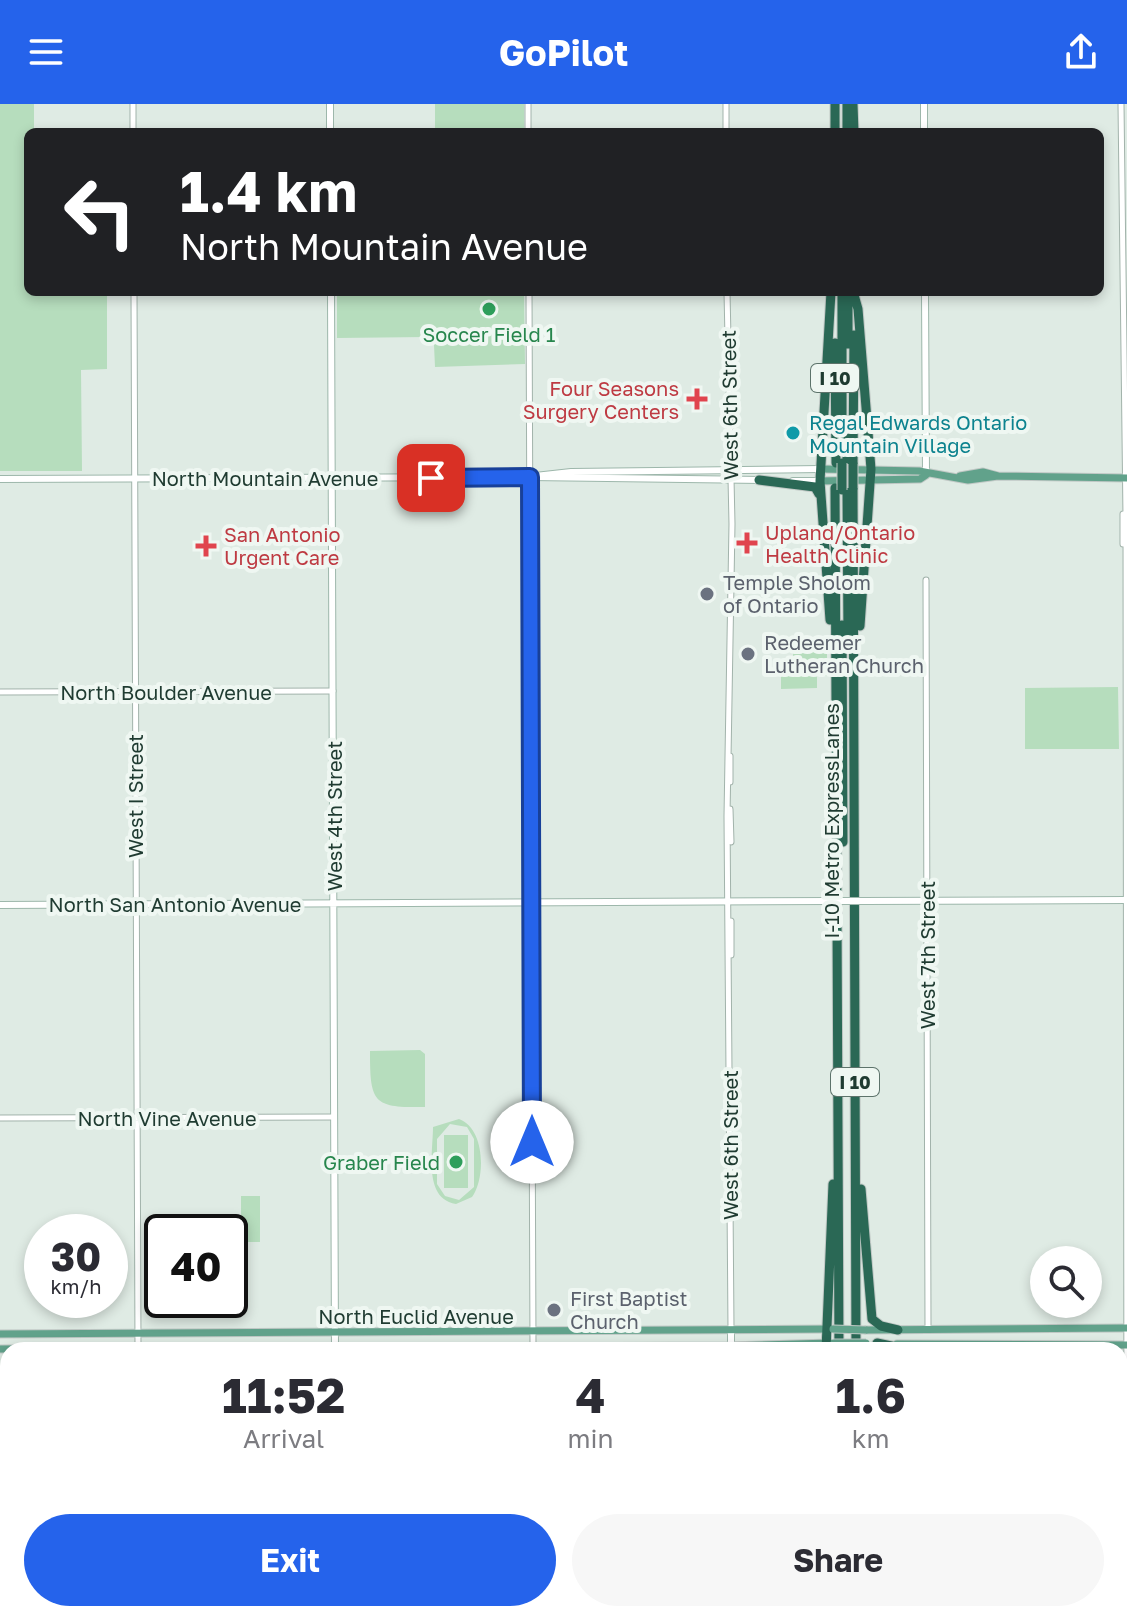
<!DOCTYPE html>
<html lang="en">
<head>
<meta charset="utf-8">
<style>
	:root { --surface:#fff; --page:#f7f7f7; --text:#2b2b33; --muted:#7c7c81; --accent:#2563eb }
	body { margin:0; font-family:"Golos Text",sans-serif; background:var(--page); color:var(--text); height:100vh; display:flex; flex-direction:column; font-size:30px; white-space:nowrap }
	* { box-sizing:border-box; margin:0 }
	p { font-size:26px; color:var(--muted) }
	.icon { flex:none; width:44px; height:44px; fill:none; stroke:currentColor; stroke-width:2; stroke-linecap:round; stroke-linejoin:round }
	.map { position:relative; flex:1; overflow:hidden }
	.side { position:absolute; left:0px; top:1238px; width:1128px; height:280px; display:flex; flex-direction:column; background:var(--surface); border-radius:24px 24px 0 0; box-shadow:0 4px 12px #0003 }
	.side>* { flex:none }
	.banner { position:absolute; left:24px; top:24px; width:1080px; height:168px; border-radius:12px; box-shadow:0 4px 12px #0003; background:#202124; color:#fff; overflow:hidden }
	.controls { position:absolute; left:1030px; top:1142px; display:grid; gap:16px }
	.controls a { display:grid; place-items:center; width:72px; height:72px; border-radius:50%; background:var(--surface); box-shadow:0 4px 12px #0003; font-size:40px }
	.speed { position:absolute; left:24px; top:1110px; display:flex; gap:16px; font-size:40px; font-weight:700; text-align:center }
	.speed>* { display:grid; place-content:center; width:104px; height:104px; border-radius:50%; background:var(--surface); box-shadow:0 4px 12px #0003; line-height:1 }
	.speed small { font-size:20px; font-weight:400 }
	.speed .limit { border:4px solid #111; border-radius:12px; background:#fff; color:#111 }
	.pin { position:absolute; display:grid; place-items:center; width:68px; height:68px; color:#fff; margin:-34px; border-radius:16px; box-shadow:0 4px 12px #0006 }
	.me { position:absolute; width:88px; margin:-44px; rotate:0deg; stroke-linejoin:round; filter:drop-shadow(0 0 6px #0008) }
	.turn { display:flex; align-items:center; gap:28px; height:168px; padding:0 24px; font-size:36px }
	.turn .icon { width:104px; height:104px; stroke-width:2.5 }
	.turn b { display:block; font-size:56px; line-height:68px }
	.eta { display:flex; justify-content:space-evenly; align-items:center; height:136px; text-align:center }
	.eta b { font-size:48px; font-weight:700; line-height:56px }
	.cta { display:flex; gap:16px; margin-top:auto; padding:16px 24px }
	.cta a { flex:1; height:92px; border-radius:48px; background:var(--accent); color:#fff; font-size:32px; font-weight:700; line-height:92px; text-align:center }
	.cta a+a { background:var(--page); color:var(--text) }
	header { display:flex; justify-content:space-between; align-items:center; height:104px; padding:0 24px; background:var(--accent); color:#fff; font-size:36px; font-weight:700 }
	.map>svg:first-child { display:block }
	.green { fill:#b6ddbd; fill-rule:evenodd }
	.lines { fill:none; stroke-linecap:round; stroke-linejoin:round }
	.tertiary-casing { stroke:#a2b3ab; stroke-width:7 }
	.secondary-casing { stroke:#9db7ab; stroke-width:8 }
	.primary-casing { stroke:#c0c8c5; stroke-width:9 }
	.motorway-casing { stroke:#c0c8c5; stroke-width:11 }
	.tertiary { stroke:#fff; stroke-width:5 }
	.secondary { stroke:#fff; stroke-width:6 }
	.primary { stroke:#61a28b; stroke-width:7 }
	.motorway { stroke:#2a6855; stroke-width:9 }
	.secondary-bridge-casing { stroke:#9db7ab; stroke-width:8; stroke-linecap:butt }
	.primary-bridge-casing { stroke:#c0c8c5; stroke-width:9; stroke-linecap:butt }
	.motorway-bridge-casing { stroke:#c0c8c5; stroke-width:11; stroke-linecap:butt }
	.secondary-bridge { stroke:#fff; stroke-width:6 }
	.primary-bridge { stroke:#61a28b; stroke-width:7 }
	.motorway-bridge { stroke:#2a6855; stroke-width:9 }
	.route-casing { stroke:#184099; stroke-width:20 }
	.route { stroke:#2563eb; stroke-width:14 }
	.leisure-dot { fill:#2e9e5b; stroke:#eff7f2; stroke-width:3 }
	.health-dot { fill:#e0444e; stroke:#eff7f2; stroke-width:3 }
	.culture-dot { fill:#0f9aa8; stroke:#eff7f2; stroke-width:3 }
	.worship-dot { fill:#6b7280; stroke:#eff7f2; stroke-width:3 }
	.labels { text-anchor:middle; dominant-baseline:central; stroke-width:8; stroke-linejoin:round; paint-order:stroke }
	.shield { fill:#eff7f2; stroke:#5d736b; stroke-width:2 }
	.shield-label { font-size:18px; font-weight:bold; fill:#1f3b31 }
	.leisure-label { font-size:20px; fill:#27864d; stroke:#eff7f2 }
	.health-label { font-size:20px; fill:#be3a42; stroke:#eff7f2; text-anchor:start }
	.street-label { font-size:20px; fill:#1f3b31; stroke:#eff7f2 }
	.culture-label { font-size:20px; fill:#0d838f; stroke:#eff7f2; text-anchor:start }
	.worship-label { font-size:20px; fill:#5b616d; stroke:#eff7f2; text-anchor:start }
</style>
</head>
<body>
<header><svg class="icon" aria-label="menu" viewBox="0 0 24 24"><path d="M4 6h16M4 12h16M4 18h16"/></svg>GoPilot<svg class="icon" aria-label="share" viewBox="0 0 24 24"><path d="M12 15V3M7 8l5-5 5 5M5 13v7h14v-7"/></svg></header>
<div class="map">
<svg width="1127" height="1518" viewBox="0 0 1127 1518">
	<rect width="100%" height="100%" fill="#dfebe4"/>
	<path class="green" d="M0,0h34v28h-6v160h79v77l-26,1 1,101h-82z
		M435,0h89v26h-89z
		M337,188h187l1,72 -90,3 -1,-22 -8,-8 -89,1z
		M790,533h37v39h-10v12l-36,1v-18l5,1 8,-12z
		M1118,583l1,62h-94v-61z
		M420,946l5,4v53c-52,1 -55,-4 -55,-56z
		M459,1015c26,9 27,59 13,78l-16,7c-33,-5 -23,-52 -23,-77zM450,1020l17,3 7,12v48l-15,13 -14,-4 -8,-12v-45z
		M444,1031h24v53h-24z
		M241,1092h19v46h-19z
		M1120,1495h4v23h-94v-8h90z"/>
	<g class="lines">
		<g class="tertiary-casing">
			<path id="tertiary" d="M133,0v28
				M528,0v28
				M726,0v28
				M1121,0l5,413 1,975
				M134,188l4,1057
				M529,188l4,1057
				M727,188l5,232 -5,292 4,513
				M1123,440v-30
				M926,476l2,749
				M0,588l333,-1
				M730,652v26
				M730,705l1,33
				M731,851v-34
				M0,1014l334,-1
				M1120,1457h7
				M0,1461h8
				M534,1510v8
				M929,1510v8"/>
		</g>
		<g class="secondary-casing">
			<path id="secondary" d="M330,0v28
				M924,0v28
				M331,188l4,1058
				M925,188l1,183
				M530,373l232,3
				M0,375l526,-2 45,-5 250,-3
				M793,377h27
				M863,797l264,-1
				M0,801l830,-4
				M731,1226v20
				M336,1510v8
				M731,1510v8"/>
		</g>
		<g class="primary-casing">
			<path id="primary" d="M821,365l98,2 49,9 30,-4 129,2
				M960,372l23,-4 15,4
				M820,377l100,-2 6,-4
				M866,1226l261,-2
				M0,1230l830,-5
				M897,1240l230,1
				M0,1245l727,-3 103,-3"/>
		</g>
		<g class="motorway-casing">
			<path id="motorway" d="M835,0v28
				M847,0v28
				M853,0l1,28
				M848,188v52
				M842,191v146
				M854,191l4,14 13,160 -11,157
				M835,239l1,120
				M847,359v-28
				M853,360l1,-129
				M759,376l56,7 4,7
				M835,384l4,862
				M847,384l1,147
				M853,384l3,862
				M830,516l-10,-139 11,-189
				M842,521l1,217
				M861,1085l11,130 9,7 17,4
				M877,1239l33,7
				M826,1246l7,-166
				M840,1518v-8
				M856,1518l1,-8"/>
		</g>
		<use href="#tertiary" class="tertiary"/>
		<use href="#secondary" class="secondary"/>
		<use href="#primary" class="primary"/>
		<use href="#motorway" class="motorway"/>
		<g class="secondary-bridge-casing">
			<path id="secondary-bridge" d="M830,797h33"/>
		</g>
		<g class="primary-bridge-casing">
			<path id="primary-bridge" d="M833,1225l33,1
				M834,1239h32"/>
		</g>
		<g class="motorway-bridge-casing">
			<path id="motorway-bridge" d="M853,360v24
				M842,386v-27"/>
		</g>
		<use href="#secondary-bridge" class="secondary-bridge"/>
		<use href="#primary-bridge" class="primary-bridge"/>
		<use href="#motorway-bridge" class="motorway-bridge"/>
	</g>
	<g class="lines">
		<g class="route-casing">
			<path id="route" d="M431,374l99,-1 2,665"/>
		</g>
		<use href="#route" class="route"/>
	</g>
	<g class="leisure-dot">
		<circle cx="489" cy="205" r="8"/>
		<circle cx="456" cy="1058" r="8"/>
	</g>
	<g class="health-dot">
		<path d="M693 283h8v8h8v8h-8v8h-8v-8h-8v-8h8z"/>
		<path d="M743 427h8v8h8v8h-8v8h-8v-8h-8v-8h8z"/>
		<path d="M202 430h8v8h8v8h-8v8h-8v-8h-8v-8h8z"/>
	</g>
	<circle class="culture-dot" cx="793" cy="329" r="8"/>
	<g class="worship-dot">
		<circle cx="707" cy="490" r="8"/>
		<circle cx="748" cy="550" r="8"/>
		<circle cx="554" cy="1206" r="8"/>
	</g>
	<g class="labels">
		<g class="shield">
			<rect x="811" y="260" width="48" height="28" rx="6"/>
			<rect x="831" y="964" width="48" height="28" rx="6"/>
		</g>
		<g class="shield-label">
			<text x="835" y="274">I 10</text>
			<text x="855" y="978">I 10</text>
		</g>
		<g class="leisure-label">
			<text x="489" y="230">Soccer Field 1</text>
			<text x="440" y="1058" text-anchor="end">Graber Field</text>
		</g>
		<g class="health-label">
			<text x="679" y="284" text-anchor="end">Four Seasons<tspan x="679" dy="23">Surgery Centers</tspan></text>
			<text x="765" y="428">Upland/Ontario<tspan x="765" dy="23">Health Clinic</tspan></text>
			<text x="224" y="430">San Antonio<tspan x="224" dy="23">Urgent Care</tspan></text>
		</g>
		<g class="street-label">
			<text transform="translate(729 301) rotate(-91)">West 6th Street</text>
			<text x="265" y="374">North Mountain Avenue</text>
			<text x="166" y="588">North Boulder Avenue</text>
			<text transform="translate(135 692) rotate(-90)">West I Street</text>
			<text transform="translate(334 712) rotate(-90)">West 4th Street</text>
			<text transform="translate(831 717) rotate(-90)">I-10 Metro ExpressLanes</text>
			<text x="175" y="800">North San Antonio Avenue</text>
			<text transform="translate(927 851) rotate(-90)">West 7th Street</text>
			<text x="167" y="1014">North Vine Avenue</text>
			<text transform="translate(730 1041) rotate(-90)">West 6th Street</text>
			<text x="416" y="1212">North Euclid Avenue</text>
		</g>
		<g class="culture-label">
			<text x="809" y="318">Regal Edwards Ontario<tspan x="809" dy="23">Mountain Village</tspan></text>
		</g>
		<g class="worship-label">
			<text x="723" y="478">Temple Sholom<tspan x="723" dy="23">of Ontario</tspan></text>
			<text x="764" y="538">Redeemer<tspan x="764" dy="23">Lutheran Church</tspan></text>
			<text x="570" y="1194">First Baptist<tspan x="570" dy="23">Church</tspan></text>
		</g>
	</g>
</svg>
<div class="controls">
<a><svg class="icon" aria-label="search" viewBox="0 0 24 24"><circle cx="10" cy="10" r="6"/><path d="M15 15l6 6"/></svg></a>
</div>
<div class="speed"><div>30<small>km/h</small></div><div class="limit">40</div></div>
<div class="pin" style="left:431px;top:374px;background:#d93025"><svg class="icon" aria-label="arrive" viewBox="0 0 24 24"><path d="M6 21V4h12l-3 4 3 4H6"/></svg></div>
<svg class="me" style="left:532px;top:1038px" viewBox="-20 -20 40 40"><circle r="19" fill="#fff"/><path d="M0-13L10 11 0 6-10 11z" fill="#2563eb"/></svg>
<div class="banner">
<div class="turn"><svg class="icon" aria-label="left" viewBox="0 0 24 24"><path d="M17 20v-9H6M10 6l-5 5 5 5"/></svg><div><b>1.4 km</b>North Mountain Avenue</div></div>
</div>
<section class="side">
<div class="eta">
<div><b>11:52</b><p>Arrival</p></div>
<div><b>4</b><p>min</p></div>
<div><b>1.6</b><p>km</p></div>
</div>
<div class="cta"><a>Exit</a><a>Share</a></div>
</section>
</div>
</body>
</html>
